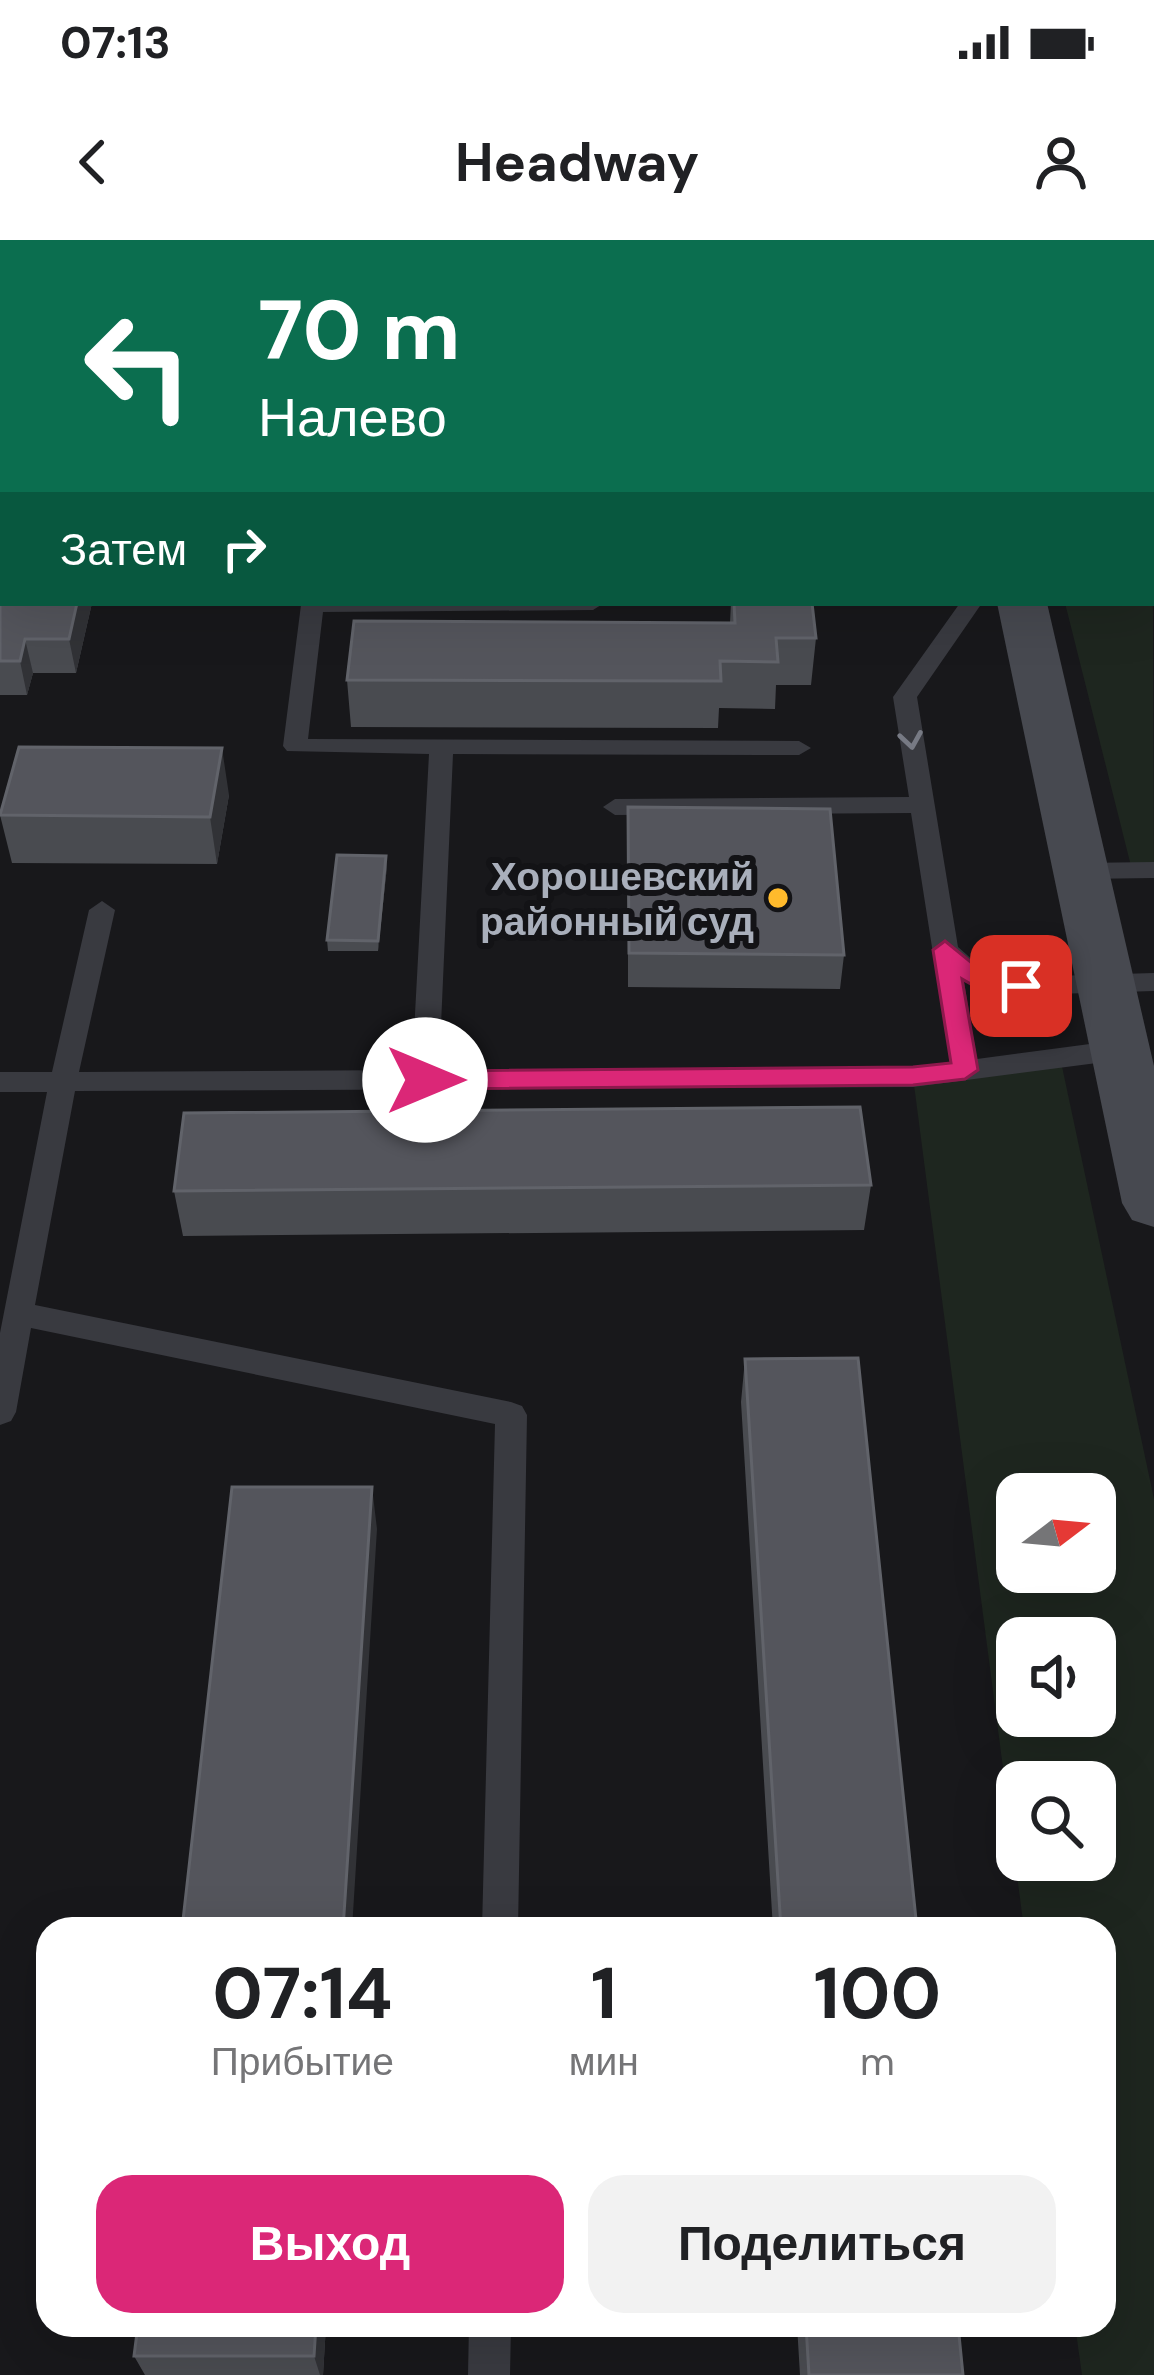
<!DOCTYPE html>
<html lang="ru">
<head>
<meta charset="utf-8">
<style>
	:root { --surface:#fff; --page:#f2f2f2; --text:#202124; --muted:#757577; --accent:#db2777 }
	body { margin:0; font-family:"DM Sans",sans-serif; background:var(--page); color:var(--text); height:100vh; display:flex; flex-direction:column; font-size:45px; white-space:nowrap }
	* { box-sizing:border-box; margin:0 }
	p { font-size:39px; color:var(--muted) }
	.icon { flex:none; width:66px; height:66px; fill:none; stroke:currentColor; stroke-width:2; stroke-linecap:round; stroke-linejoin:round }
	.map { position:relative; flex:1; overflow:hidden }
	.panel { position:absolute; left:36px; top:1677px; width:1080px; height:420px; display:flex; flex-direction:column; background:var(--surface); border-radius:36px; box-shadow:0 12px 48px #0002 }
	.panel>* { flex:none }
	.guide { position:absolute; left:0px; top:0px; width:1155px; height:366px; box-shadow:0 12px 48px #0002; background:#0b6e4f; color:#fff; overflow:hidden }
	.needle { width:78px; rotate:74deg }
	.buttons { position:absolute; left:996px; top:1233px; display:grid; gap:24px }
	.buttons a { display:grid; place-items:center; width:120px; height:120px; border-radius:24px; background:var(--surface); box-shadow:0 12px 48px #0002; font-size:60px }
	.pin { position:absolute; display:grid; place-items:center; width:102px; height:102px; color:#fff; margin:-51px; border-radius:24px; box-shadow:0 6px 18px #0006 }
	.me { position:absolute; width:132px; margin:-66px; rotate:90deg; stroke-linejoin:round; filter:drop-shadow(0 0 9px #0008) }
	.turn { display:flex; align-items:center; gap:42px; height:252px; padding:0 60px; font-size:54px }
	.turn .icon { width:156px; height:156px; stroke-width:2.5 }
	.turn b { display:block; font-size:84px; line-height:102px }
	.then { display:flex; align-items:center; height:114px; padding:0 60px; background:#0003; gap:24px; font-size:45px }
	.eta { display:flex; justify-content:space-evenly; align-items:center; height:204px; text-align:center }
	.eta b { font-size:72px; font-weight:700; line-height:84px }
	.primary-button { display:flex; gap:24px; margin-top:auto; padding:24px 60px }
	.primary-button a { flex:1; height:138px; border-radius:36px; background:var(--accent); color:#fff; font-size:48px; font-weight:700; line-height:138px; text-align:center }
	.primary-button a+a { background:var(--page); color:var(--text) }
	.status { display:flex; justify-content:space-between; align-items:center; height:84px; padding:0 60px; background:var(--surface); direction:ltr }
	.status svg { height:33px; fill:currentColor }
	header { display:flex; justify-content:space-between; align-items:center; height:156px; padding:0 60px; background:var(--surface); font-size:54px; font-weight:700 }
	.map>svg:first-child { display:block }
	.green { fill:#1e261f; fill-rule:evenodd }
	.lines { fill:none; stroke-linecap:round; stroke-linejoin:round }
	.lane { fill:#393a40; fill-rule:evenodd }
	.secondary { fill:#474950; fill-rule:evenodd }
	.wall { fill:#494b50 }
	.shaded-wall { fill:#313236 }
	.building { fill:#54555c; stroke:#61636a; stroke-width:3 }
	.oneway { stroke:#777a84 }
	.route { fill:#db2777; stroke:#8e194d; stroke-width:3 }
	.poi-dot { fill:#ffba2c; stroke:#131316; stroke-width:4.5 }
	.labels { text-anchor:middle; dominant-baseline:central; stroke-width:12; stroke-linejoin:round; paint-order:stroke }
	.poi-label { font-size:39px; font-weight:bold; fill:#a9afbb; stroke:#131316; text-anchor:end }
</style>
</head>
<body>
<div class="status"><b>07:13</b><svg viewBox="0 0 49 12"><path d="M0 12V9h3v3zM5 12V6h3v6zM10 12V3h3v9zM15 12V0h3v12zM26 1h20v11H26zM47 4h2v5h-2z"/></svg></div>
<header><svg class="icon" aria-label="back" viewBox="0 0 24 24"><path d="M15 5l-7 7 7 7"/></svg>Headway<svg class="icon" aria-label="person" viewBox="0 0 24 24"><circle cx="12" cy="8" r="4"/><path d="M4 21q1-7 8-7t8 7"/></svg></header>
<div class="map">
<svg width="1154" height="2135" viewBox="0 0 1154 2135">
	<rect width="100%" height="100%" fill="#18181b"/>
	<path class="green" d="M1152,116l2,514h-22l-67,-267h87z
		M1060,817l94,442v876h-72l-7,-50h29v-396h-80l-111,-852zM1017,1254h78v78h-78zM1017,1398h78v78h-78zM1017,1542h78v78h-78z"/>
	<g class="lines">
		<path class="lane" d="M348,0h18v3h-18z
			M576,0h89l-2,3z
			M733,0h18l1,3h-18z
			M1017,0h18l1,3h-18z
			M1145,0h9v10l-2,-7h-9z
			M1152,97l2,1v17l-2,-1z
			M604,363l-11,7 -270,2 -15,127 491,2 12,7 -12,7 -346,-1 -14,316 474,-3 37,-5 -39,-249 -296,2 -12,-8 12,-8 294,-2 -16,-100 67,-94h22l-65,94 41,250 26,23 37,7 133,-4v18l-133,4 -57,-13 13,77 143,-19 14,10 -14,10 -207,27 -838,4 -40,214 476,97 11,4 5,9 -9,514h-36l13,-505 -464,-96 -15,84 -5,9 -11,4v-92l47,-241h-47v-20h52l37,-162 13,-9 13,9 -36,162 333,-2 17,-316 -142,-3 -4,-5 18,-141z
			M1154,622v16l-73,1 -13,-8 13,-8z
			M469,2085h42l-1,50h-42z"/>
		<path class="secondary" d="M997,363h50l107,463v161l-22,-7 -10,-17z"/>
	</g>
	<path class="wall" d="M0,194h3v73h-3z
		M0,281h3v82h89l-16,70h-43l-6,22h-27z
		M731,363h81l4,35 -5,47h-35l-1,24 -56,-1 -1,20 -367,-1 -4,-47 383,-57z
		M229,555l-12,69 -205,-1 -12,-48z
		M628,567l216,148 -4,34 -212,-2z
		M387,626l-9,85h-50l-1,-11z
		M871,945l-7,45 -681,6 -9,-45z
		M745,1119l172,570h-144l-32,-527z
		M138,2085h188l-3,50h-178l-11,-19z
		M797,2085h161l5,50h-163z"/>
	<path class="shaded-wall" d="M77,363h15l-16,70 -7,-34z
		M25,399l8,34 -6,22 -7,-34z
		M222,508l7,47 -12,69 -7,-47z
		M386,616l1,10 -9,85v-10z
		M372,1247l5,42 -25,400h-9z
		M316,2085h10l-3,50h-3l-6,-19z"/>
	<path class="building" d="M208,0h70l-1,3h-69z
		M645,0h60v3h-60z
		M0,194h3v40h-3z
		M0,281h3v41h-3z
		M3,341v22h74l-8,36h-44l-5,22h-20v-69z
		M734,363h78l4,35h-40l2,24 -58,-1 1,20 -374,-1 7,-59 381,2z
		M19,507l203,1 -12,69 -210,-2z
		M628,567l202,2 14,146 -215,-2z
		M337,615l49,1 -8,85 -51,-1z
		M860,867l11,78 -697,6 10,-78z
		M858,1118l59,571h-136l-36,-570z
		M232,1247h140l-29,442h-161z
		M138,2085h178l-2,31h-180z
		M806,2085h152l5,50h-154z"/>
	<defs><path id="oneway-chevron" d="M-2-3.5L2.5 0L-2 3.5" fill="none" stroke-width="1.6" stroke-linecap="round" stroke-linejoin="round" transform="scale(3)"/></defs>
	<use class="oneway" href="#oneway-chevron" transform="translate(911 500) rotate(81)"/>
	<path class="route" d="M945,701l38,31 46,8 4,6 -12,8 -45,-7 -14,-8 16,91 -13,9 -52,6 -488,4 -12,-9 12,-9 488,-4 38,-4 -18,-113z"/>
	<circle class="poi-dot" cx="778" cy="658" r="12"/>
	<g class="labels">
		<g class="poi-label">
			<text x="754" y="636">Хорошевский<tspan x="754" dy="45">районный суд</tspan></text>
		</g>
	</g>
</svg>
<div class="buttons">
<a><svg class="needle" viewBox="-14 -14 28 28"><path d="M0-13l5 13h-10z" fill="#e53935"/><path d="M0 13l5-13h-10z" fill="#757577"/></svg></a>
<a><svg class="icon" aria-label="sound" viewBox="0 0 24 24"><path d="M4 9h4l5-4v14l-5-4H4zM17 9q2 3 0 6"/></svg></a>
<a><svg class="icon" aria-label="search" viewBox="0 0 24 24"><circle cx="10" cy="10" r="6"/><path d="M15 15l6 6"/></svg></a>
</div>
<div class="pin" style="left:1021px;top:746px;background:#d93025"><svg class="icon" aria-label="arrive" viewBox="0 0 24 24"><path d="M6 21V4h12l-3 4 3 4H6"/></svg></div>
<svg class="me" style="left:425px;top:840px" viewBox="-20 -20 40 40"><circle r="19" fill="#fff"/><path d="M0-13L10 11 0 6-10 11z" fill="#db2777"/></svg>
<div class="guide">
<div class="turn"><svg class="icon" aria-label="left" viewBox="0 0 24 24"><path d="M17 20v-9H6M10 6l-5 5 5 5"/></svg><div><b>70 m</b>Налево</div></div>
<div class="then">Затем<svg class="icon" aria-label="right" viewBox="0 0 24 24"><path d="M7 20v-9h11M14 6l5 5-5 5"/></svg></div>
</div>
<section class="panel">
<div class="eta">
<div><b>07:14</b><p>Прибытие</p></div>
<div><b>1</b><p>мин</p></div>
<div><b>100</b><p>m</p></div>
</div>
<div class="primary-button"><a>Выход</a><a>Поделиться</a></div>
</section>
</div>
</body>
</html>
